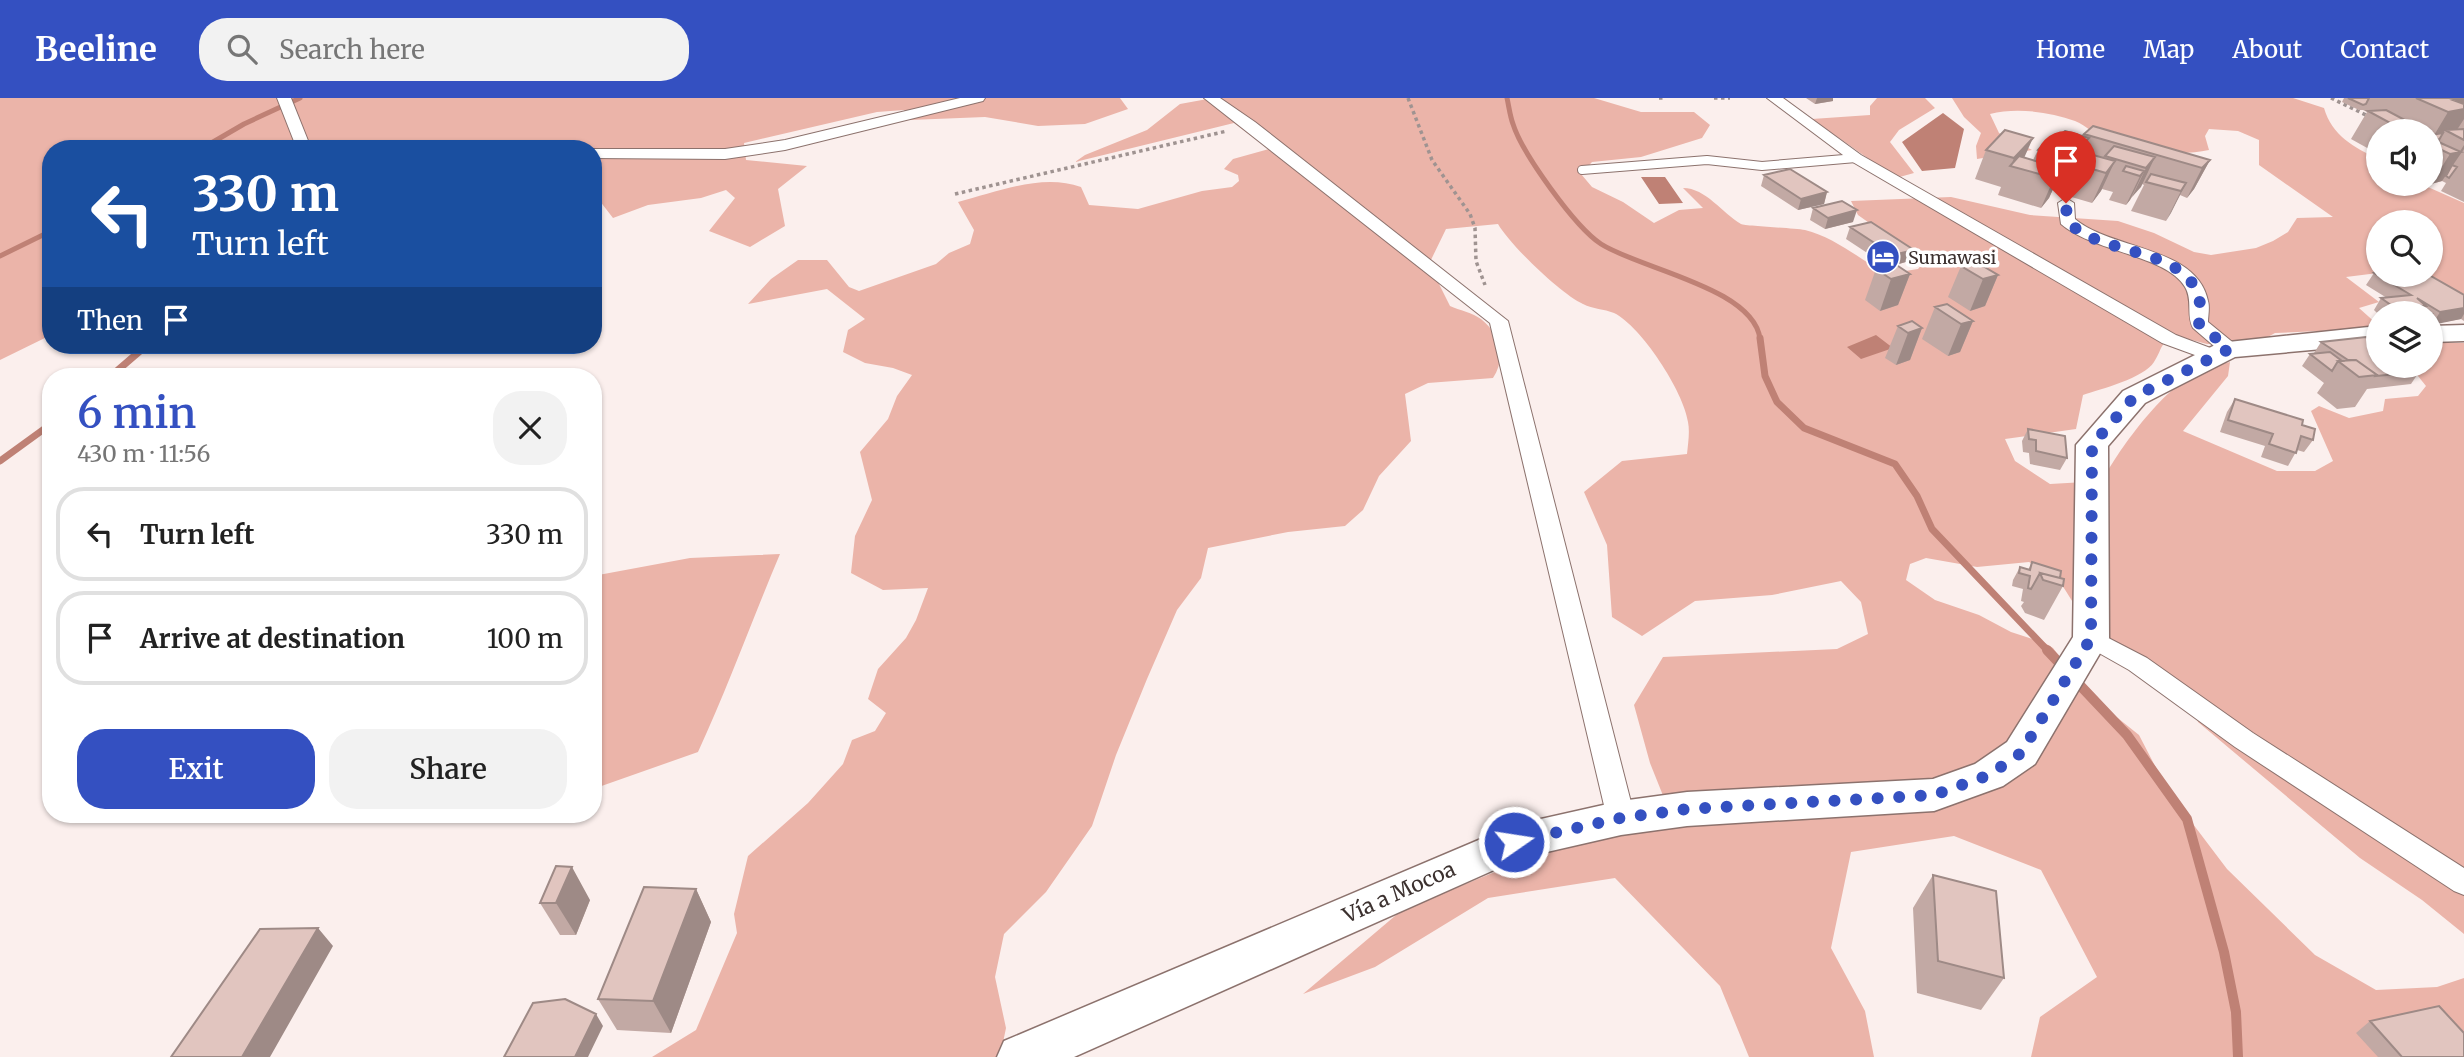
<!DOCTYPE html>
<html lang="en">
<head>
<meta charset="utf-8">
<style>
	:root { --surface:#fff; --page:#f2f2f2; --text:#222; --muted:#767676; --line:#e0e0e0; --accent:#3450c1 }
	body { margin:0; font-family:Merriweather,serif; background:var(--page); color:var(--text); height:100vh; display:flex; flex-direction:column; font-size:26px; white-space:nowrap }
	* { box-sizing:border-box; margin:0 }
	p { font-size:23px; color:var(--muted) }
	.icon { flex:none; width:38px; height:38px; fill:none; stroke:currentColor; stroke-width:2; stroke-linecap:round; stroke-linejoin:round }
	.map { position:relative; flex:1; overflow:hidden }
	.panel { position:absolute; left:42px; top:270px; width:560px; height:455px; display:flex; flex-direction:column; background:var(--surface); border-radius:28px; box-shadow:0 2px 5px #0004 }
	.panel>* { flex:none }
	.top-card { position:absolute; left:42px; top:42px; width:560px; height:214px; border-radius:28px; box-shadow:0 2px 5px #0004; background:#1a4fa0; color:#fff; overflow:hidden }
	.buttons { position:absolute; left:2366px; top:21px; display:grid; gap:14px }
	.buttons a { display:grid; place-items:center; width:77px; height:77px; border-radius:50%; background:var(--surface); box-shadow:0 2px 5px #0004; font-size:35px }
	.pin { position:absolute; display:grid; place-items:center; width:60px; height:60px; color:#fff; margin:-72px -30px; border-radius:50% 50% 50% 0; rotate:-45deg; box-shadow:0 0 7px #0007 }
	.pin .icon { rotate:45deg }
	.me { position:absolute; width:77px; margin:-38px; rotate:77deg; stroke-linejoin:round; filter:drop-shadow(0 0 5px #0008) }
	.turn { display:flex; align-items:center; gap:24px; height:147px; padding:0 35px; font-size:32px }
	.turn .icon { width:91px; height:91px; stroke-width:2.5 }
	.turn b { display:block; font-size:49px; line-height:60px }
	.then { display:flex; align-items:center; height:66px; padding:0 35px; background:#0003; gap:14px; font-size:26px }
	.round { display:grid; place-items:center; flex:none; width:74px; height:74px; border-radius:28px; background:var(--page) }
	.overview { display:flex; align-items:center; justify-content:space-between; height:119px; padding:0 35px }
	h1 { font-size:42px; font-weight:600; line-height:52px; color:var(--accent) }
	.button { display:flex; gap:14px; margin-top:auto; padding:14px 35px }
	.button a { flex:1; height:80px; border-radius:28px; background:var(--accent); color:#fff; font-size:28px; font-weight:600; line-height:80px; text-align:center }
	.button a+a { background:var(--page); color:var(--text) }
	ul { padding:0; list-style:none }
	li { display:flex; align-items:center; gap:21px; height:94px; margin:0 14px 10px; padding:0 21px; border:4px solid var(--line); border-radius:28px }
	li div { flex:1 }
	li b { display:block; font-size:26px }
	li em { font-style:normal }
	header { display:flex; align-items:center; gap:42px; box-sizing:border-box; height:98px; padding:0 35px; background:var(--accent); color:#fff }
	header strong { font-size:33px }
	nav { display:flex; gap:38px; margin-inline-start:auto; font-size:24px }
	.search { width:490px; height:63px; background:var(--page); display:flex; align-items:center; gap:18px; box-sizing:border-box; padding:0 24px; border-radius:28px; color:var(--muted); font-size:26px }
	.map>svg:first-child { display:block }
	.green { fill:#ebb4a9 }
	.water { fill:#bf8175 }
	.lines { fill:none; stroke-linecap:round; stroke-linejoin:round }
	.stream-far2 { stroke:#bf8175; stroke-width:5 }
	.stream-far1 { stroke:#bf8175; stroke-width:7 }
	.stream { stroke:#bf8175; stroke-width:10 }
	.service-casing { stroke:#8c726d; stroke-width:10 }
	.minor-casing { stroke:#8c726d; stroke-width:2 }
	.primary-casing { stroke:#8c726d; stroke-width:3 }
	.path { stroke:#9f9391; stroke-width:3.5; stroke-dasharray:3.5 3.5; stroke-linecap:butt }
	.service { stroke:#fff; stroke-width:8 }
	.minor { fill:#fff; fill-rule:evenodd }
	.primary { fill:#fff; fill-rule:evenodd }
	.wall { fill:#c2a9a4 }
	.shaded-wall { fill:#9e8a86 }
	.building { fill:#e1c5bf; stroke:#9e8a86; stroke-width:2 }
	.route { stroke:#3450c1; stroke-width:12; stroke-dasharray:0 21.6 }
	.labels { text-anchor:middle; dominant-baseline:central; stroke-width:7; stroke-linejoin:round; paint-order:stroke }
	.far-poi-label { font-size:18px; fill:#3c312f; stroke:#fff; text-anchor:start }
	.street-label { font-size:21px; fill:#3c312f; stroke:#fff }
</style>
</head>
<body>
<header>
<strong>Beeline</strong>
<div class="search"><svg class="icon" aria-label="search" viewBox="0 0 24 24"><circle cx="10" cy="10" r="6"/><path d="M15 15l6 6"/></svg>Search here</div>
<nav><a>Home</a><a>Map</a><a>About</a><a>Contact</a></nav>
</header>
<div class="map">
<svg width="2464" height="959" viewBox="0 0 2464 959">
	<rect width="100%" height="100%" fill="#fbefed"/>
	<path class="green" d="M0,0h1120l8,11 -43,15 -47,2 -53,-9 -75,3 -6,-10 -27,2 -133,31 2,17 61,6 -29,23 7,37 -35,21 -41,-16 26,-33 -9,-8 -25,8 -53,7 -35,13 -17,-22c2,-16 -3,-31 -3,-47h-542v186l-51,25z
		M1213,0h381l47,14h53l16,13 -8,13 -61,19 -49,5 -11,12 11,13 31,15 31,21 25,-13 24,-2 -20,-20c23,0 39,25 58,36 4,2 52,4 64,6 29,7 55,29 81,44l32,-5 6,-7 -66,-47 -7,-14 100,-4 79,18 88,6 36,12 40,19 17,3 45,-7 17,-7 15,-9 9,-14 36,-1 -74,-52v-25l-21,-9 -29,-2 -4,7 4,14c-31,7 -71,1 -101,-10 -12,-4 -21,-14 -33,-19 -26,-9 -58,-14 -85,-7l9,19 33,17 -55,9 -1,-13 5,-13 -17,-16 -12,-19h341l31,10c8,28 30,39 54,51v25h43l43,19v103l-51,-31h18v-53h-53v51l-32,4 33,25 -20,6 19,17v13l-12,-9 -91,4 -22,12 -46,-1 -34,-9c-15,12 -10,13 -19,27 -10,16 -53,27 -71,33l-7,34 -71,10 10,22 35,23 52,-3c19,-35 64,-97 102,-112 8,-3 18,-5 26,-7l-2,14 -45,55 94,40h38l18,-10 -22,-50 8,-5 30,12 34,-7 2,-12 33,-3 8,-10 -16,-20h21v-23h33v591l-42,-34 -62,-42 -162,-136 -6,-24 -82,-59 -36,-35 -17,-27 -28,-15 -52,5 -51,-9 -16,6 -4,16 29,20 44,15 32,17 34,11 8,5 36,47 50,40 29,56 59,78 88,86 61,35 61,-3 27,-9v79h-433l9,-40 57,-40 -56,-107 -87,-34 -103,16 -20,96 34,63 9,46h-125l-29,-71 -105,-108 -127,20 -113,69 -72,27 99,-84 171,-70 103,-12 -26,-65 -16,-58 29,-48 174,-8 31,-15 -7,-32 -20,-21 -69,14 -77,6 -53,35 -30,-19 -5,-72 -23,-53 38,-31 65,-7c1,-10 3,-22 1,-32 -4,-30 -47,-96 -74,-109 -10,-4 -21,-4 -31,-9 -22,-10 -73,-59 -85,-80l-52,5 -17,35 21,42c9,4 23,7 31,13 20,16 25,39 12,59l-65,5 -23,11 6,47 -32,35 -16,34 -18,16 -57,6 -80,16 -7,30 -24,32 -30,69 -31,76 -24,71 -46,66 -42,42 -9,43 11,51 -6,29h-348l44,-27 41,-97 -3,-19 14,-58 60,-53 35,-39 9,-24 23,-9 11,-18 -18,-14 10,-30 28,-31 10,-18 12,-32 -45,2 -32,-17 4,-37 17,-36 -12,-48 28,-33 9,-23 15,-21 -19,-7 -28,-5 -22,-11 5,-22 17,-11 -38,-30 -79,15 23,-25 27,-19h29l22,27 10,4 77,-27 13,-11 21,-9 4,-14 -16,-28c38,-10 84,-29 123,-15l8,18 49,4 64,-18 30,-4 7,-6 -1,-6 -14,-6 9,-10 36,-10 -35,-26 -159,39 10,-7 62,-25 33,-26z
		M1877,0h48l10,10 -36,22 -9,12 24,31 -18,5 -84,-59 58,-4v-9z
		M780,456c-28,66 -52,133 -82,198l-105,37v-213l97,-18z"/>
	<path class="water" d="M1943,15l21,16 -9,39 -33,3 -20,-29z
		M1641,79h24l18,26 -24,1z
		M1876,237l17,13 -32,11 -14,-12z"/>
	<g class="lines">
		<path class="stream-far2" d="M1507,0c2,9 3,18 6,26 9,29 62,103 88,120 39,25 153,44 159,95
			M201,51l43,-25 56,-26
			M0,158l51,-25"/>
		<path class="stream-far1" d="M1760,240l5,38 12,26 27,26 91,36 22,32 15,33 117,123
			M111,278l36,-31
			M0,363l51,-37"/>
		<path class="stream" d="M2047,552l17,18
			M2075,582l52,55 60,84 37,133 12,60 2,45"/>
		<g class="service-casing">
			<path id="service" d="M1582,72l125,-10 55,6 94,-8"/>
		</g>
		<g class="minor-casing">
			<path id="minor" d="M277,0h14l18,45 9,6h-21z
				M960,0h25l-2,3 -198,49 -60,9 -132,-1 -1,-9h133l60,-9z
				M1204,0h16l35,24 253,199 127,497 -4,8 -10,3 -10,-3 -4,-8 -117,-495z
				M1767,0h16l78,57 315,180 45,17 2,4 -9,6 -52,-19 -311,-182z
				M2066,100l8,5 1,16c36,31 122,27 133,82 2,6 0,15 0,21l28,23 2,4 -2,4h-14l-29,-25c-7,-12 0,-28 -8,-41 -19,-32 -92,-35 -124,-63l-3,-21z
				M2091,531l56,29 106,75 211,135v27l-10,-4 -219,-144 -106,-77 -46,-26 -4,-6 4,-6z"/>
		</g>
		<g class="primary-casing">
			<path id="primary" d="M2464,227v16l-33,1v-16z
				M2378,228v18l-143,13 -90,46 -37,43 1,192 -74,126 -32,22 -69,25 -247,15 -66,9 -100,23 -447,199h-77l7,-16 510,-216 107,-24 66,-9 246,-13 42,-15 32,-22 66,-105 3,-192 47,-54 96,-48z"/>
		</g>
		<path class="path" d="M1408,0l24,62 38,54 5,14 1,33 9,24
			M1659,0h4
			M1714,0h16
			M2331,0l39,19
			M955,96l272,-63"/>
		<use href="#service" class="service"/>
		<use href="#minor" class="minor"/>
		<use href="#primary" class="primary"/>
	</g>
	<path class="wall" d="M1806,0h27v3l-18,3z
		M2344,0h120v104l-23,-11 5,-8 -4,-2 -11,3v-53h-53v23l-27,-15 16,-27 -4,-2h-4l-17,-8z
		M2084,36l126,26 -16,29 -7,9 -7,-3 -14,26 -35,-10 13,-26 -2,-1 -16,21 -17,-5 4,-8 -11,-3 -10,14 -24,-7 2,-4 -16,-5 -5,11 -8,10 -43,-13 3,-8 -26,-8 11,-29 47,10 5,-10 11,-7 34,-7z
		M1764,77l63,17 -3,12 -26,6 -37,-24z
		M1813,110l40,14 -28,7 -15,-9z
		M1850,129l59,34 -13,4 14,9 -12,31 -18,6 -15,-11 11,-31 11,-3 -41,-27z
		M1961,168l37,9 -13,31 -15,5 -22,-14z
		M2374,175l90,22v26l-3,-2 -29,5 -1,2v-13l-53,1 -4,-4 7,-12h6l-21,-13z
		M1935,209l38,14 -13,31 -12,4 -26,-17z
		M1898,228l24,2 -12,32 -14,5 -11,-7z
		M2321,244l98,30 -8,12 -44,5 -12,18 -18,2 -20,-16 7,-10 -22,-17 8,-12 4,-1z
		M2235,301l67,26 11,15 -9,12 -7,-2 -9,16 -27,-9 4,-11 -45,-14 7,-20z
		M2028,331l39,29 -7,12 -30,-6 -1,-11 -6,-1 -1,-11z
		M2032,464l28,16 3,8 -19,34 -19,-7 -4,-7 3,-4 -3,-1 2,-12 -11,-3 1,-6 7,-13 8,3z
		M1933,777l71,103 -23,32 -64,-17 -4,-85z
		M696,791l15,33 -40,111 -54,-3 -19,-31z
		M590,802l-14,35h-16l-20,-32z
		M2370,923l94,36h-86l-22,-24z"/>
	<path class="shaded-wall" d="M1817,0h16v3l-18,3z
		M2455,0h9v21l-11,17 1,-1 -9,-5 -5,8 -7,-1 15,-25z
		M2033,40l-13,29 -9,-1 3,-8z
		M2089,40l-10,23 -4,-11z
		M2464,47v4l-22,32 -11,3 19,-30 9,-1z
		M2155,59l-14,30 -9,10 14,-29z
		M2210,62l-16,29 -7,9 15,-30z
		M2115,63l-14,30 -9,12 14,-30z
		M2062,71l-13,29 -8,10 13,-30z
		M2144,73l-14,29 -4,5 14,-29z
		M2186,85l-15,30 -5,8 15,-30z
		M1827,94l-3,12 -26,6 3,-11z
		M1857,112l-4,12 -28,7 3,-11z
		M1914,152l-5,11 -21,6 5,-12z
		M1910,176l-12,31 -18,6 11,-32z
		M1998,177l-13,31 -15,5 13,-32z
		M2464,210v6l-3,5 -29,6 8,-13z
		M1973,223l-13,31 -12,4 13,-32z
		M1922,230l-12,32 -14,5 12,-32z
		M572,769l18,33 -14,35 -20,-32z
		M696,791l15,33 -40,111 -18,-32z
		M318,830l15,18 -63,111h-28z
		M596,916l7,12 -15,31h-13z"/>
	<path class="building" d="M2348,0h21l-3,6 -3,1z
		M2416,0h48l-11,2 11,4v5l-16,3z
		M2386,12l34,18 -5,1 4,2h-11l6,-2 -11,1 -35,-19z
		M2093,28l117,34 -8,8 -118,-34z
		M2464,31v11l-19,-10z
		M2005,32l28,8 -19,20 -28,-8z
		M2065,33l24,7 -14,12 40,11 -9,12 -24,-7 3,-3 -47,-13 7,-8 4,1z
		M2443,35l-4,7 -8,-4v-1z
		M2434,42l27,12 -11,2 -19,-9v-4z
		M2114,48l41,11 -9,11 -41,-12z
		M2019,58l43,13 -8,9 -44,-12z
		M2452,67l5,2 -8,11 -3,-2z
		M2126,68l18,5 -4,5 -17,-5z
		M1790,71l37,23 -26,7 -37,-24z
		M2151,76l35,9 -5,8 -35,-9z
		M1842,103l15,9 -29,8 -15,-10z
		M1871,124l43,28 -21,5 -43,-28z
		M1976,164l22,13 -15,4 -22,-13z
		M1895,166l15,10 -19,5 -15,-10z
		M2378,174v3h51l35,20v13l-24,4 -23,-14 9,8 -35,-1 -10,-7 30,-3 -37,-22z
		M1947,206l26,17 -12,3 -26,-17z
		M2401,209l13,3 11,-1 6,4h-32l-2,-2h9z
		M1912,223l10,7 -14,5 -10,-7z
		M2366,239l12,8v21h32l9,6 -43,4 1,-1 -21,-15h-8l-27,-18z
		M2330,254l12,9h-4l-6,10 -22,-17z
		M2356,262l21,15 -18,2 -21,-16z
		M2235,301l68,21 -1,5 13,4 -2,11 -12,-4 -5,17 -27,-9 4,-10 -45,-14z
		M2028,331l37,7 2,22 -31,-7v-11l-7,-1z
		M2032,464l29,9 -1,7 -20,-5 -9,16 -3,-1 2,-12 -11,-3 1,-6 10,3z
		M2040,475l24,6 -1,7 -20,-6z
		M556,768l16,1 -16,36h-16z
		M1933,777l63,16 8,87 -66,-17z
		M644,789l52,2 -43,112 -55,-2z
		M318,830l-76,129h-71l89,-128z
		M565,901l31,15 -21,43h-71l29,-54z
		M2439,908l25,27v24h-62l-32,-36z"/>
	<g class="lines">
		<path class="route" d="M1514,744l107,-24 66,-9 247,-14 55,-20 32,-22 70,-115 1,-193 42,-48 95,-48 -30,-25c13,-70 -72,-67 -115,-90 -6,-3 -12,-9 -17,-13l-1,-18"/>
	</g>
	<defs>
		<g id="hotel-disc" transform="scale(1.75)"><circle r="9.5" fill="#3450c1" stroke="#fff"/><path d="M-6-4.5h1.5V1H6V5H4.5V3h-9V5H-6ZM-4 0a1.8 1.8 0 1 1 3.6 0ZM.5 0V-2.5h3Q6-2.5 6 0Z" fill="#fff"/></g>
	</defs>
	<g fill-rule="evenodd">
		<use href="#hotel-disc" x="1883" y="159"/>
	</g>
	<g class="labels">
		<g class="far-poi-label">
			<text x="1908" y="159">Sumawasi</text>
		</g>
		<g class="street-label">
			<text transform="translate(1399 794) rotate(-24)">Vía a Mocoa</text>
		</g>
	</g>
</svg>
<div class="buttons">
<a><svg class="icon" aria-label="sound" viewBox="0 0 24 24"><path d="M4 9h4l5-4v14l-5-4H4zM17 9q2 3 0 6"/></svg></a>
<a><svg class="icon" aria-label="search" viewBox="0 0 24 24"><circle cx="10" cy="10" r="6"/><path d="M15 15l6 6"/></svg></a>
<a><svg class="icon" aria-label="layers" viewBox="0 0 24 24"><path d="M12 4l9 5-9 5-9-5zM3 14l9 5 9-5"/></svg></a>
</div>
<div class="pin" style="left:2066px;top:105px;background:#d93025"><svg class="icon" aria-label="arrive" viewBox="0 0 24 24"><path d="M6 21V4h12l-3 4 3 4H6"/></svg></div>
<svg class="me" style="left:1514px;top:744px" viewBox="-20 -20 40 40"><circle r="17" fill="#3450c1" stroke="#fff" stroke-width="3"/><path d="M0-11L8 9 0 5-8 9z" fill="#fff"/></svg>
<div class="top-card">
<div class="turn"><svg class="icon" aria-label="left" viewBox="0 0 24 24"><path d="M17 20v-9H6M10 6l-5 5 5 5"/></svg><div><b>330 m</b>Turn left</div></div>
<div class="then">Then<svg class="icon" aria-label="arrive" viewBox="0 0 24 24"><path d="M6 21V4h12l-3 4 3 4H6"/></svg></div>
</div>
<section class="panel">
<div class="overview"><div><h1>6 min</h1><p>430 m · 11:56</p></div><a class="round"><svg class="icon" aria-label="close" viewBox="0 0 24 24"><path d="M6 6l12 12M18 6L6 18"/></svg></a></div>
<ul>
<li><svg class="icon" aria-label="left" viewBox="0 0 24 24"><path d="M17 20v-9H6M10 6l-5 5 5 5"/></svg><div><b>Turn left</b></div><em>330 m</em></li>
<li><svg class="icon" aria-label="arrive" viewBox="0 0 24 24"><path d="M6 21V4h12l-3 4 3 4H6"/></svg><div><b>Arrive at destination</b></div><em>100 m</em></li>
</ul>
<div class="button"><a>Exit</a><a>Share</a></div>
</section>
</div>
</body>
</html>
